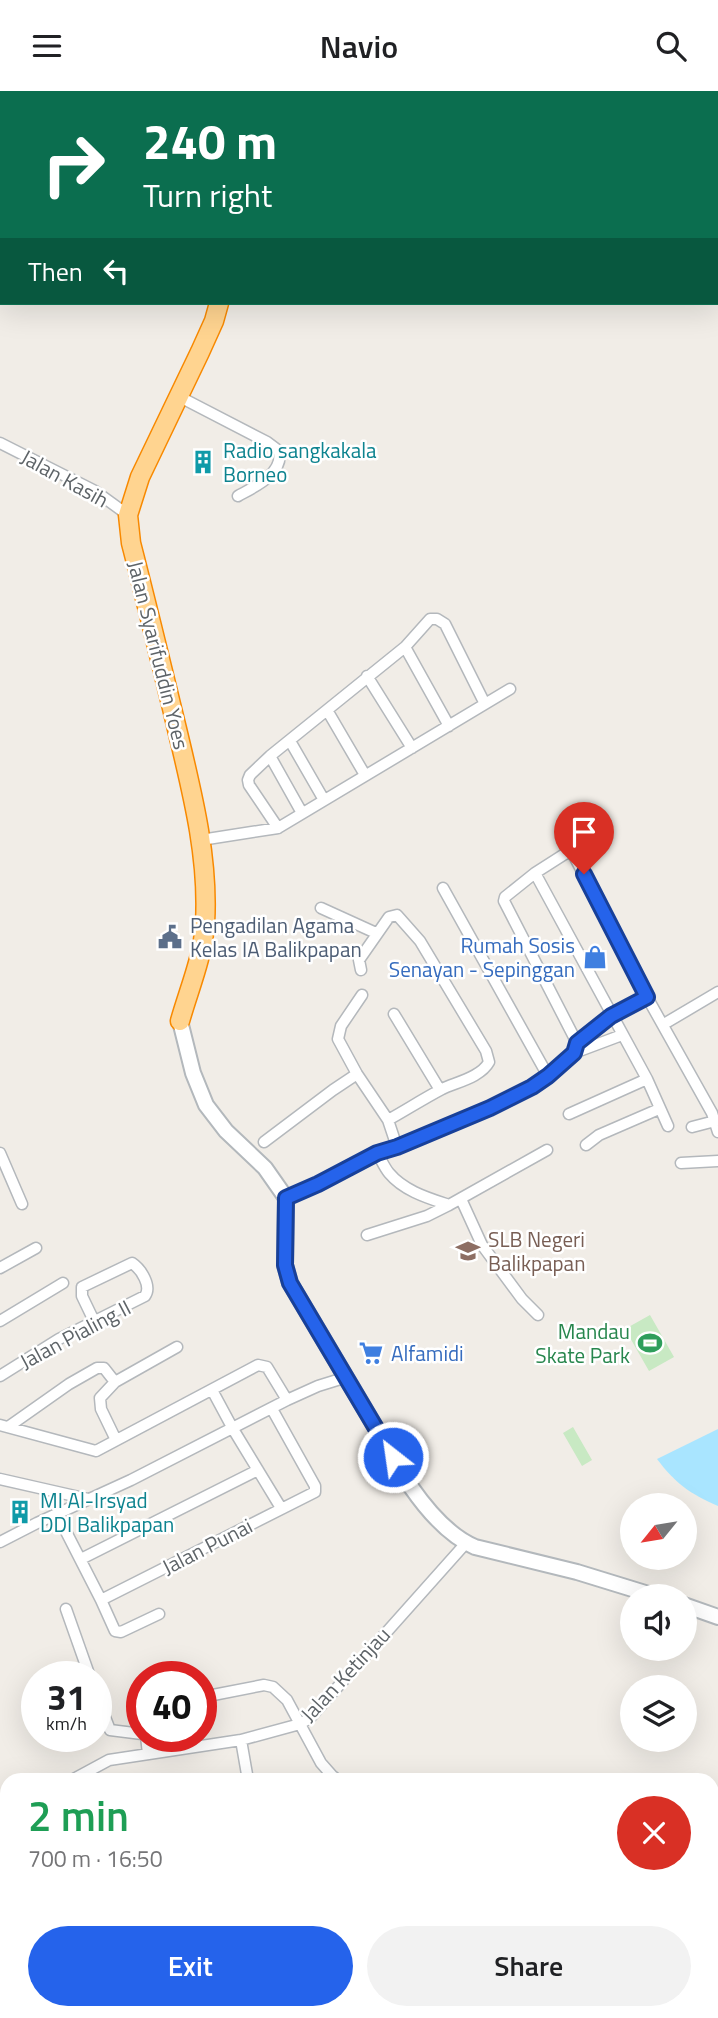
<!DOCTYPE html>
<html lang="en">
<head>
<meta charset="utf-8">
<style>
	:root { --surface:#fff; --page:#f2f2f2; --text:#202124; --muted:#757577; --accent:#2563eb }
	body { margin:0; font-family:"Titillium Web",sans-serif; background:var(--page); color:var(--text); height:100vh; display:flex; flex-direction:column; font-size:26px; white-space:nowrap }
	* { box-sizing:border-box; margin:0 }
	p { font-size:23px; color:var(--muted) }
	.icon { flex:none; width:38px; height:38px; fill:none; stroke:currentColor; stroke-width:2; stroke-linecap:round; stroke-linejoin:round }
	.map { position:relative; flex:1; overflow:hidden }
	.details { position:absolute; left:0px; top:1682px; width:719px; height:247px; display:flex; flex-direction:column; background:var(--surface); border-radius:21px 21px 0 0; box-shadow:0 7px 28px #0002 }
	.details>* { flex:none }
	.hud { position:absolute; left:0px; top:0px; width:719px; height:214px; box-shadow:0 7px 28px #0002; background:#0b6e4f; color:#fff; overflow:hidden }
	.needle { width:46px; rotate:240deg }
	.tools { position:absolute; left:620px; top:1402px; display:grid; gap:14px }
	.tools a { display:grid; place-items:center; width:77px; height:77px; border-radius:50%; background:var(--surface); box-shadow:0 7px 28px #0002; font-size:35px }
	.speed { position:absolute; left:21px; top:1570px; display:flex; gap:14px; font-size:35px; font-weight:700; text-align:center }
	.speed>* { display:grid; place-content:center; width:91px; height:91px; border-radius:50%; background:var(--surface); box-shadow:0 7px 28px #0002; line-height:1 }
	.speed small { font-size:18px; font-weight:400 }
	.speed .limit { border:10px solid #d22; background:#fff; color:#111 }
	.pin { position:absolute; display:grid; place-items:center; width:60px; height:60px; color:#fff; margin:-72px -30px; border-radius:50% 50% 50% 0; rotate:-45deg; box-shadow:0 0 7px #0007 }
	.pin .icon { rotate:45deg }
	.me { position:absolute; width:77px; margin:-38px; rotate:330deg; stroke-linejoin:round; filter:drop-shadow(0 0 5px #0008) }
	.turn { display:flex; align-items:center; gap:24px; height:147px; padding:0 28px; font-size:32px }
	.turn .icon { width:91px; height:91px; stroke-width:2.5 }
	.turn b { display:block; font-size:49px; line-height:60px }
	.then { display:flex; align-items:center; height:66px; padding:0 28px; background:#0003; gap:14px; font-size:26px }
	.round { display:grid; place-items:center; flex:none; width:74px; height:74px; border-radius:37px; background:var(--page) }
	.head { display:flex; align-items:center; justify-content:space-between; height:119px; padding:0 28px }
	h1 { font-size:42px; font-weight:600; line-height:52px; color:#1e9e55 }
	.action { display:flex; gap:14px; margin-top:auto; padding:14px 28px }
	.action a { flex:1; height:80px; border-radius:42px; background:var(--accent); color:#fff; font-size:28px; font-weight:600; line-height:80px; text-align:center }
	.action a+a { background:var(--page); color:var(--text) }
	header { display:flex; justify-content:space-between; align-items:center; height:91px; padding:0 28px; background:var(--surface); font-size:32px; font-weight:600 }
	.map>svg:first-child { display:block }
	.green { fill:#c8e9c3 }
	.water { fill:#a9e5ff }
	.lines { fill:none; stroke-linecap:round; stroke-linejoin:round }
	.street-casing { stroke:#b4b8bc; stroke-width:13 }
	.secondary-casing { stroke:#b3b8bc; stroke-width:18 }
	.highway-casing { stroke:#f88900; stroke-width:21 }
	.street { stroke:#fff; stroke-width:10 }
	.secondary { stroke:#fff; stroke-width:14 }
	.highway { stroke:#ffd490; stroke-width:18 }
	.route-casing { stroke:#184099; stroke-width:18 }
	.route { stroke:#2563eb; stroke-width:12 }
	.labels { text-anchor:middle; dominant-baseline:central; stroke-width:5; stroke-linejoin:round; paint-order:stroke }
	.culture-label { font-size:21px; fill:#0d838f; stroke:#fff; text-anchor:start }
	.street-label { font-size:21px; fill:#5e6468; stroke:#fff }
	.service-label { font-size:21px; fill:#4e5e75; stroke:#fff; text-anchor:start }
	.shop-label { font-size:21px; fill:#366cbe; stroke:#fff; text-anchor:end }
	.education-label { font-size:21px; fill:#785e54; stroke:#fff; text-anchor:start }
	.leisure-label { font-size:21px; fill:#27864d; stroke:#fff; text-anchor:end }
</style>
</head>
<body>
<header><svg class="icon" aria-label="menu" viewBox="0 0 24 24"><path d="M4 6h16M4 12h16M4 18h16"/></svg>Navio<svg class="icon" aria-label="search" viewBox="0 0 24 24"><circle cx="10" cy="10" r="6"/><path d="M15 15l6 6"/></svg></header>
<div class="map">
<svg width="718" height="1927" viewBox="0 0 718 1927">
	<rect width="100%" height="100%" fill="#f1ede7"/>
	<path class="green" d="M650,1224l24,42 -25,14 -24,-42z
		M573,1336l19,33 -10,6 -19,-33z"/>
	<path class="water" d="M718,1338v77c-28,-12 -43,-23 -61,-47z"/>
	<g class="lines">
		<g class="street-casing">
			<path id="street" d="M32,0l1,2
				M7,2l5,-2
				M0,69l2,-1
				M0,131h2
				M178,305l89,46 12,9c5,23 -25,36 -41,45
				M0,352l95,48 33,24
				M405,556l25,-28h7l8,5 40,80
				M367,585l45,72
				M327,619l78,-63 44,79
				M290,650l34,59
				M270,665l32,57
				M278,737l-29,-43 -1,-5 2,-5 20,-19 57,-46 38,65
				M604,745l-33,14 76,147 65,116 6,19
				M201,749l77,-12 232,-139
				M571,759l-36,23 -30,24 -1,4 73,142
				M535,782l112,206 21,47
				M443,797l105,188
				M321,817l55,25
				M361,879l-2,-10 30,-43 8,-2 23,26 66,110 3,11c-8,15 -32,20 -47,27 -19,10 -36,21 -54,31l-31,-46 -19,-35 3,-13 21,-31
				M394,923l46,76
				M664,933l54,-32
				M574,962l48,-18
				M569,1023l78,-35
				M388,1029l9,27
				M692,1036l23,-6
				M264,1051l69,-52 24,-16
				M586,1054l13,-10 60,-26
				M0,1062l22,51
				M377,1062c4,6 7,14 12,20 15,18 39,25 60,32l98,-55
				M681,1072l37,-2
				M286,1107l32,-14 59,-31 20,-6 93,-39 42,-21 16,-11 26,-23 3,-10 34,-27 36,-19
				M461,1108l21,46 40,54 16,16
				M367,1144l60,-19 22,-11
				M0,1177l36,-20
				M0,1230l63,-38
				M0,1285l59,-37 86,-43c7,-10 -4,-27 -13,-33l-50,24v9l12,25
				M212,1299l21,39 48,79
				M0,1334l96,26 162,-86 9,2 20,33
				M8,1336l61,-43 28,-16h7l11,14
				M116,1349l-15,-31 -1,-11 15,-16 62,-35
				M0,1388l88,20
				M57,1423l44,86 214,-108v-6l-43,-77
				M0,1451l37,-19 94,-43 156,-80 31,-14 29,-9
				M81,1468l177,-89
				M101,1509l14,31 6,1 38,-18
				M66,1518l24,68
				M96,1603l14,36 32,4
				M201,1609l12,-5 51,-10 9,2 14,13 34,63 15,17
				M146,1645l2,18
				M241,1649l7,40
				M72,1689l37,-20 132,-20 59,-16 10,-6 156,-175
				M319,1689l15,-3
				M0,1730l7,-4
				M712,1752l6,1
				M0,1764l7,14
				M712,1775l6,-3
				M0,1836l7,-3
				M0,1868l7,13
				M714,1904l4,-17
				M28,1922l3,5
				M383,1922l4,5
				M451,1922l3,5
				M517,1922l3,5
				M584,1922l2,5
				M634,1922l3,5
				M38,1927l9,-5 7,5
				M133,1927l31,-5
				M478,1927l10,-5
				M670,1927l1,-5
				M709,1927l1,-5"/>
		</g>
		<g class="secondary-casing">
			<path id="secondary" d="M180,930l13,52 13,32 20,26 39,37 21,30 -1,67 5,18 121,204c16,23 38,49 64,60l102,25 78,24
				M684,1514l34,12"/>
		</g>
		<g class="highway-casing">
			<path id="highway" d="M206,0l1,2
				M180,930c9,-32 23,-64 25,-98 4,-65 -13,-131 -28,-194 -15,-62 -30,-124 -46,-186l-3,-28 12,-38 60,-125 14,-31 5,-18"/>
		</g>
		<use href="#street" class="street"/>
		<use href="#secondary" class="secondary"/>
		<use href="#highway" class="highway"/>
	</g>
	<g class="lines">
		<g class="route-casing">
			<path id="route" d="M393,1366l-103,-174 -5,-18 1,-67 32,-14 59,-31 20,-6 93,-39 42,-21 16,-11 26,-23 3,-10 34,-27 36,-19 -63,-123"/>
		</g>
		<use href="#route" class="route"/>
	</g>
	<defs>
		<g id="building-bare" transform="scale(1.89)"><path d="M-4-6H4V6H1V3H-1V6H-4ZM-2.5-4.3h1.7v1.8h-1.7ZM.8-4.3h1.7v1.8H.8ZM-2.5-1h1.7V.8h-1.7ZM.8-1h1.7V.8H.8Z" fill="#0f9aa8" stroke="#fff" stroke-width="2.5" paint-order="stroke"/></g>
		<g id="civic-bare" transform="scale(1.89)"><path d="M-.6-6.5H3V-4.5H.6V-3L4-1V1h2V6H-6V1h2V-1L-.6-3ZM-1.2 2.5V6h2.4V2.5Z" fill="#5c6f8a" stroke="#fff" stroke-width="2.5" paint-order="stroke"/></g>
		<g id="shop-bare" transform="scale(1.89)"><path d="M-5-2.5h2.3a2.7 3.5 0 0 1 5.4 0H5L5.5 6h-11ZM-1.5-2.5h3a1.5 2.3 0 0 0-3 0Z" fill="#3f7fe0" stroke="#fff" stroke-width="2.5" paint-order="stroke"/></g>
		<g id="school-bare" transform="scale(1.89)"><path d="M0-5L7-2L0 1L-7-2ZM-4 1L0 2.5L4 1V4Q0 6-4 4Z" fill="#8d6e63" stroke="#fff" stroke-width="2.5" paint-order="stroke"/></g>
		<g id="stadium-bare" transform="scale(1.89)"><path d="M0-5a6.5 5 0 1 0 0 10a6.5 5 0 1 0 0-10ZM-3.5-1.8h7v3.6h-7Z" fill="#2e9e5b" stroke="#fff" stroke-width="2.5" paint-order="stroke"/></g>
		<g id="supermarket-bare" transform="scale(1.89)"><path d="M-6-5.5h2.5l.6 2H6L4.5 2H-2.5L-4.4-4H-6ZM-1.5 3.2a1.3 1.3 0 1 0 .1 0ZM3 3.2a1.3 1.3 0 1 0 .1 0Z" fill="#3f7fe0" stroke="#fff" stroke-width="2.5" paint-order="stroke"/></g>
	</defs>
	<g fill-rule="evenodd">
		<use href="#building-bare" x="203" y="371"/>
		<use href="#civic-bare" x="170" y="846"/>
		<use href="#shop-bare" x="595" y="866"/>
		<use href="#school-bare" x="468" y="1160"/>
		<use href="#stadium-bare" x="650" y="1252"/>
		<use href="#supermarket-bare" x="371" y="1262"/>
		<use href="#building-bare" x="20" y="1421"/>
	</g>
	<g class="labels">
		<g class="culture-label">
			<text x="223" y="359">Radio sangkakala<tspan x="223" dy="24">Borneo</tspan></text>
			<text x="40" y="1409">MI Al-Irsyad<tspan x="40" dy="24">DDI Balikpapan</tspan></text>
		</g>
		<g class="street-label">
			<text transform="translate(65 387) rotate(29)">Jalan Kasih</text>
			<text transform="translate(159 564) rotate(76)">Jalan Syarifuddin Yoes</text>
			<text transform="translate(75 1243) rotate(-28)">Jalan Pialing II</text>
			<text transform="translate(207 1455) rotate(-27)">Jalan Punai</text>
			<text transform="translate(345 1583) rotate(-47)">Jalan Ketinjau</text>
		</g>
		<g class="service-label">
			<text x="190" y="834">Pengadilan Agama<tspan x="190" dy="24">Kelas IA Balikpapan</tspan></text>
		</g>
		<g class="shop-label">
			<text x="575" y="854">Rumah Sosis<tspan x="575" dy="24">Senayan - Sepinggan</tspan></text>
			<text x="391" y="1262" text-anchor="start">Alfamidi</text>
		</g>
		<g class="education-label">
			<text x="488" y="1148">SLB Negeri<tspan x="488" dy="24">Balikpapan</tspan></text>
		</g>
		<g class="leisure-label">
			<text x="630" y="1240">Mandau<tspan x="630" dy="24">Skate Park</tspan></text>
		</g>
	</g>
</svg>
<div class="tools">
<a><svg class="needle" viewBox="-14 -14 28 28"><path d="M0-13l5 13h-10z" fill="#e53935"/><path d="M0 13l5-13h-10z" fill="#757577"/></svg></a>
<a><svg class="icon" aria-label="sound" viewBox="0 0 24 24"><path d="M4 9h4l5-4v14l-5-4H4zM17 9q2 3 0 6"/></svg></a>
<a><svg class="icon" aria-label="layers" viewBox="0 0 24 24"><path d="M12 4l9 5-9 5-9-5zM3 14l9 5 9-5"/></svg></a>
</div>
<div class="speed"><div>31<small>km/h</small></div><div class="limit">40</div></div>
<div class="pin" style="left:584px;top:783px;background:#d93025"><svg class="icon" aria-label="arrive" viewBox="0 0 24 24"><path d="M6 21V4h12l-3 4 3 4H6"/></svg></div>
<svg class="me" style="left:393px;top:1366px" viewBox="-20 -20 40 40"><circle r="17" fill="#2563eb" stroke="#fff" stroke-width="3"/><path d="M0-11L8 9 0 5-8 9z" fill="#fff"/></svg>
<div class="hud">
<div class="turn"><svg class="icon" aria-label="right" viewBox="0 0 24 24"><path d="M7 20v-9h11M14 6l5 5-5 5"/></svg><div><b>240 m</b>Turn right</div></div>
<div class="then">Then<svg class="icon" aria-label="left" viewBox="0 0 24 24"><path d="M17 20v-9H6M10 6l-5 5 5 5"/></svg></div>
</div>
<section class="details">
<div class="head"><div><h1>2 min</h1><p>700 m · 16:50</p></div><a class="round" style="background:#d93025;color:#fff"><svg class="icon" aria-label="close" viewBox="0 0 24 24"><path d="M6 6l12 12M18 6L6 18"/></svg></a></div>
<div class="action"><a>Exit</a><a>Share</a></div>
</section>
</div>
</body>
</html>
